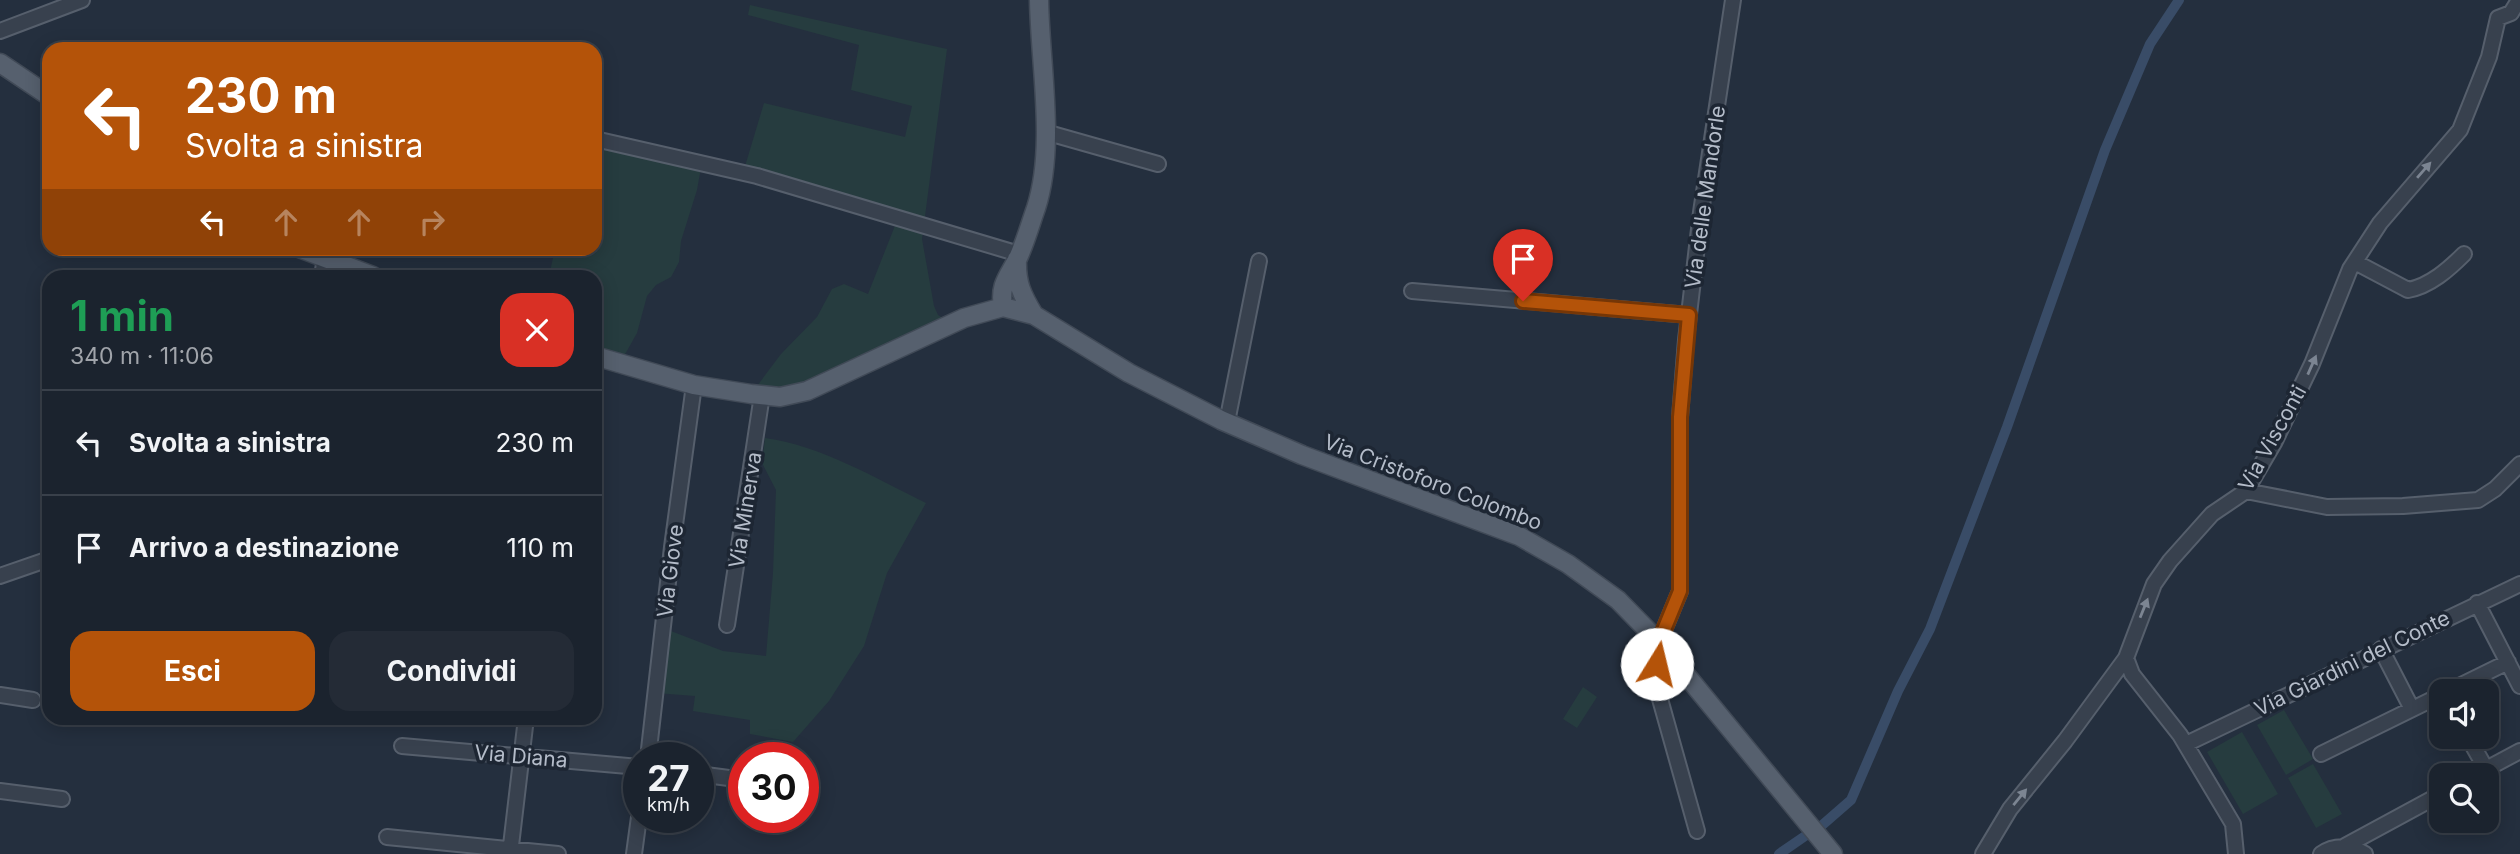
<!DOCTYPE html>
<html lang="it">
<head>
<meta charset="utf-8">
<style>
	:root { --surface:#1b232e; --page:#242b36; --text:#f1f3f6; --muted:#a0a4aa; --line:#39404a; --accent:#b45309 }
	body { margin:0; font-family:Inter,sans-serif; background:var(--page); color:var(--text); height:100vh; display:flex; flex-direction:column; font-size:26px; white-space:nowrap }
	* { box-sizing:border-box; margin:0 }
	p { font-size:23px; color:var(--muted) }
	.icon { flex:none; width:38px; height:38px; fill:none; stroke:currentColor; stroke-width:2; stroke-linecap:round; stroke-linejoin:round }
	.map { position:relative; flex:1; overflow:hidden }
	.side { position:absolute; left:42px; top:270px; width:560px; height:455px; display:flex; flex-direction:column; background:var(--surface); border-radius:21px; box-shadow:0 4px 18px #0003,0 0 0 2px var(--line) }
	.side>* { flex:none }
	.guide { position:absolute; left:42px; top:42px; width:560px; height:214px; border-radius:21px; box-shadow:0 4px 18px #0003,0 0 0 2px var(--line); background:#b45309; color:#fff; overflow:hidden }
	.tools { position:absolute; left:2429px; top:679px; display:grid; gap:14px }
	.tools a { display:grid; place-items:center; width:70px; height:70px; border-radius:14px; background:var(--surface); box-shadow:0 4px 18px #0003,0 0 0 2px var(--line); font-size:35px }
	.speed { position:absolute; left:623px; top:742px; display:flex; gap:14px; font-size:35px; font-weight:700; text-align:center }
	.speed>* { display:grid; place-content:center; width:91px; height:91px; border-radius:50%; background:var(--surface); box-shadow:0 4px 18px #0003,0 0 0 2px var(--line); line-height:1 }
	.speed small { font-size:18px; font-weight:400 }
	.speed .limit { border:10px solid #d22; background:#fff; color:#111 }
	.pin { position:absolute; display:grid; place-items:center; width:60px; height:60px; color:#fff; margin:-72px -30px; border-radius:50% 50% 50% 0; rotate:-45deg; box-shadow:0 0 7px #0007 }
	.pin .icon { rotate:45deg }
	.me { position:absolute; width:77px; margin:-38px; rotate:9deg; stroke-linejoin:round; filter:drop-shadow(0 0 5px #0008) }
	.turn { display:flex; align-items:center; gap:24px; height:147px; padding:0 28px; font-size:32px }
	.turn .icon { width:91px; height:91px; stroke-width:2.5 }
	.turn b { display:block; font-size:49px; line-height:60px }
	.lanes { display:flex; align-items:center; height:66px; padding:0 28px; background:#0003; justify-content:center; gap:35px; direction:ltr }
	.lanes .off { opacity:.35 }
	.round { display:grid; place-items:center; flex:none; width:74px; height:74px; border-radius:21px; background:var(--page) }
	.summary { display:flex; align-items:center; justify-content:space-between; height:119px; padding:0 28px }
	h1 { font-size:42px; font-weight:700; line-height:52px; color:#1e9e55 }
	.button { display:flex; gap:14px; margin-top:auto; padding:14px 28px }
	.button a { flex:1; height:80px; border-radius:21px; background:var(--accent); color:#fff; font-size:28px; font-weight:700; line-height:80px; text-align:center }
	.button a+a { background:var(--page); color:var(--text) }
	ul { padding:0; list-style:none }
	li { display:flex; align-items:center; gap:21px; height:105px; padding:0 28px; border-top:2px solid var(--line) }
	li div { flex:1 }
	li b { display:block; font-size:26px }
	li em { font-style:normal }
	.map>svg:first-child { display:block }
	.green { fill:#263c3f }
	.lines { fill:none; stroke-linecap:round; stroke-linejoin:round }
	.canal { stroke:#394c67; stroke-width:10 }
	.minor-casing { stroke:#565f6c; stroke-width:18 }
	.major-casing { stroke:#414a57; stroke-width:21 }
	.minor { stroke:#38414e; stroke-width:14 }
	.major { stroke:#56606e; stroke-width:18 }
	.oneway { fill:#7c8592 }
	.route-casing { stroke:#753606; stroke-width:18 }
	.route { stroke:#b45309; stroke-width:12 }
	.labels { text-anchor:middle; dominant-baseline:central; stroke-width:7; stroke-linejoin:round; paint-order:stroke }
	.street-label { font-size:21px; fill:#b4bcc9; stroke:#1d2633 }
</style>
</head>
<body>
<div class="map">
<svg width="2520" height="854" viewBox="0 0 2520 854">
	<rect width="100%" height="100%" fill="#242f3e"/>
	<path class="green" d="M750,5l197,44 -25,190 12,67 4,9 8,5 -139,71 -56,3 30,-40 36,-37 15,-28 12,-5 24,10 30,-76 -155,-45 21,-70 141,34 7,-31 -61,-16 8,-45 -111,-30z
		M595,139l107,23 -5,28 -16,51 -2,21 -8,15 -15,8 -9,11 -10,37 -18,32 -24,-9v-80h-46l6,-27 40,-1z
		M765,438c57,8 110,40 161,65l-39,70 -23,73 -35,55 -36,41 -43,-8v-14l-57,-9 2,-15 -39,-3 7,-65 60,23 43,5 7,-83 3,-83 -14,-27z
		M1583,687l14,10 -20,31 -14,-9z
		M2284,710l29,49 -27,16 -29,-50z
		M2242,732l36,62 -35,20 -36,-62z
		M2313,764l29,50 -26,14 -28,-50z"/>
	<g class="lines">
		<path class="canal" d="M1820,827l31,-27 47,-109 32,-62 77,-202 98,-277 45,-106 29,-44
			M1779,854l29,-20"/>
		<g class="minor-casing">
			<path id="minor" d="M0,31l82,-31
				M1045,132l113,32
				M595,139l162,37 262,78
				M2355,262l53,28c22,-4 41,-21 56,-36
				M322,276l3,-18
				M1412,291l277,24
				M1227,422l32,-161
				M2246,491l81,16 76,-1 75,-6 17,-11 25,-25
				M0,576l49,-17
				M2477,603l43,83
				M727,625l35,-230
				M1659,642l21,-51v-174l6,-77 15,-128 32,-212
				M1666,649l-9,16 3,8v26l37,132
				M2381,649l31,60
				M2126,658l6,16 48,61 53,89 3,30
				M2449,691l59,-29
				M0,695l33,5
				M2468,737l18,32
				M2186,744l334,-160
				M402,746l237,21
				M2321,754l120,-59
				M648,758l24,-211 22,-162
				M698,774l46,6
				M2475,775l45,-24
				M0,791l62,8
				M387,837l171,17
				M2345,846l96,-52
				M510,854l16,-136
				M634,854l5,-37
				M1983,854l27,-45 55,-68 61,-83 28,-74 16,-23 42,-47 34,-23 28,-48 38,-79 38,-95 30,-46 80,-93 29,-73 9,-39 13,-5 8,-13
				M2321,854c14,-10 31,-8 44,0"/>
		</g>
		<g class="major-casing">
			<path id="major" d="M0,63l49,33
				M299,248l74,28
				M1017,259c-1,24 5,36 17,56
				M1003,307c-4,-22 5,-30 15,-49 7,-15 12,-33 18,-50 20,-62 4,-143 3,-208
				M595,356l99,29 57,9 29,3 27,-6 157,-73 39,-11 31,8 95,58 92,47 81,35 217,81 49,28 50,36 41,42 174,212"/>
		</g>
		<use href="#minor" class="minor"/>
		<use href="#major" class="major"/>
	</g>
	<defs><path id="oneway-solid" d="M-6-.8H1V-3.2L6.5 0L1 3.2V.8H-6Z" transform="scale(1.75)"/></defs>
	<g class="oneway">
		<use href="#oneway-solid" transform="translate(2424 170) rotate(-49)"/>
		<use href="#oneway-solid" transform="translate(2312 365) rotate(-66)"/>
		<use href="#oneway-solid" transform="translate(2144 608) rotate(-68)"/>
		<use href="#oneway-solid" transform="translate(2020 797) rotate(-51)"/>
	</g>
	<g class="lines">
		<g class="route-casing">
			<path id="route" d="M1523,301l166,14 -9,102v174l-21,51 6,7 -8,15"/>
		</g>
		<use href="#route" class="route"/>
	</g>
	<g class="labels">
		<g class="street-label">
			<text transform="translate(1705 197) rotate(-82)">Via delle Mandorle</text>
			<text transform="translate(2272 438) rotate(-61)">Via Visconti</text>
			<text transform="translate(1433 482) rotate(21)">Via Cristoforo Colombo</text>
			<text transform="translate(745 510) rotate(-81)">Via Minerva</text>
			<text transform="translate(670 571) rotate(-83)">Via Giove</text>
			<text transform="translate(2352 663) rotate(-26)">Via Giardini del Conte</text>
			<text transform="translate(521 756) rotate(5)">Via Diana</text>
		</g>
	</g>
</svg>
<div class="tools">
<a><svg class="icon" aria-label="sound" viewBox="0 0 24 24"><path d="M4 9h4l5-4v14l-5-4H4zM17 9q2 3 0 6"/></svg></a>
<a><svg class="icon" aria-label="search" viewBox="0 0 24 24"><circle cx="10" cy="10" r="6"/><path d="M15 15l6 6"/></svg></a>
</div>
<div class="speed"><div>27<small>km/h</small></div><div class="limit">30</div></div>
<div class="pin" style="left:1523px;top:301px;background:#d93025"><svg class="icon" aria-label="arrive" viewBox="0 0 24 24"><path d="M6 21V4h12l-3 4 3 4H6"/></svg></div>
<svg class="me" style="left:1657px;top:664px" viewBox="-20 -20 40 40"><circle r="19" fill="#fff"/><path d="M0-13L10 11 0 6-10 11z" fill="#b45309"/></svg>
<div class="guide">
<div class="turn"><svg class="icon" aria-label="left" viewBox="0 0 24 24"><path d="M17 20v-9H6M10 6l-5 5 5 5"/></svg><div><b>230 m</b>Svolta a sinistra</div></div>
<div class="lanes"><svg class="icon" aria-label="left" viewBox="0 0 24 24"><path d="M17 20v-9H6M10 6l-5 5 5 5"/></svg><svg class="icon off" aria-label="ahead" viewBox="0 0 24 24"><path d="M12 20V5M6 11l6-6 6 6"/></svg><svg class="icon off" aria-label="ahead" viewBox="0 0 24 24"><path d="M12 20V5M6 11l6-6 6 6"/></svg><svg class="icon off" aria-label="right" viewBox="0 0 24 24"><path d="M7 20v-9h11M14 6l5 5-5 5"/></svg></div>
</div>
<section class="side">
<div class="summary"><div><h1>1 min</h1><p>340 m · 11:06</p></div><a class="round" style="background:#d93025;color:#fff"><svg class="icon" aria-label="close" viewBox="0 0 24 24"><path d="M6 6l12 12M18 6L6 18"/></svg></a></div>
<ul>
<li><svg class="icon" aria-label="left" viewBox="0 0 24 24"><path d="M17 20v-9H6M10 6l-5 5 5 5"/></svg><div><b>Svolta a sinistra</b></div><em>230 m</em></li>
<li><svg class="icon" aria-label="arrive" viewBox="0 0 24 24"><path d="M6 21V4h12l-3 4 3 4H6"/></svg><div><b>Arrivo a destinazione</b></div><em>110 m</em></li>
</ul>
<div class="button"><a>Esci</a><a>Condividi</a></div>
</section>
</div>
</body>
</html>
